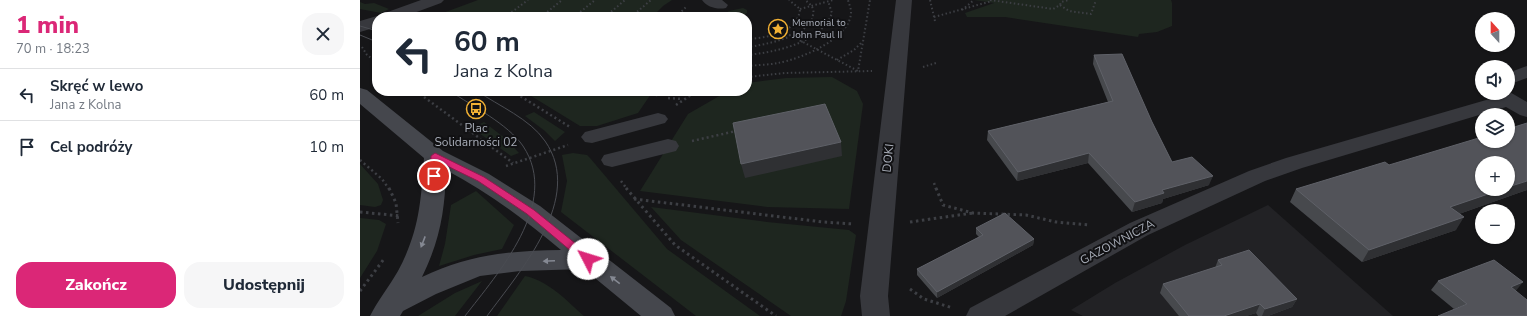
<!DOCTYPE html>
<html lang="pl">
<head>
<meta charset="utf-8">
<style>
	:root { --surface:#fff; --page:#f6f6f7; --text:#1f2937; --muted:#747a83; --line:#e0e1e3; --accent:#db2777 }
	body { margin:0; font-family:"Nunito Sans",sans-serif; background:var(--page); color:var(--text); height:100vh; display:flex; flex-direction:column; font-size:15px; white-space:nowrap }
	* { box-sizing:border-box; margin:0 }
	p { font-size:13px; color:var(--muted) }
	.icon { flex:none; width:22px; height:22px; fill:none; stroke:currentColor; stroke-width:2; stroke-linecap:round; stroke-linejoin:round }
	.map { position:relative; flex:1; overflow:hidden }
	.panel { display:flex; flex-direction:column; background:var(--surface); width:360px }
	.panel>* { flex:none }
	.banner { position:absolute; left:12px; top:12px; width:380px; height:84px; border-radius:16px; box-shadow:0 1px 3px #0004; background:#fff; color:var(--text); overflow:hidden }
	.needle { width:26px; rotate:339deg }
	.buttons { position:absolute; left:1115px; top:12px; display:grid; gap:8px }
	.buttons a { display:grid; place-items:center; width:40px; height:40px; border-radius:50%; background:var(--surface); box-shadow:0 1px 3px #0004; font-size:20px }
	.pin { position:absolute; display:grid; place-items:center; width:34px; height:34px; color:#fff; margin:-17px; border:2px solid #fff; border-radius:50%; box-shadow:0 1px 4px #0007 }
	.me { position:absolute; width:44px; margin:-22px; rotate:310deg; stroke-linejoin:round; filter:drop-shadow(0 0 3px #0008) }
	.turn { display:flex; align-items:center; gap:14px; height:84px; padding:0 16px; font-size:18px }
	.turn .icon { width:52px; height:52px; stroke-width:2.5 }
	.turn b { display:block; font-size:28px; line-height:34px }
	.round { display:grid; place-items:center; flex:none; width:42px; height:42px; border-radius:16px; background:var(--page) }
	.head { display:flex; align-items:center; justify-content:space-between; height:68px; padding:0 16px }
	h1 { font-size:24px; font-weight:800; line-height:30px; color:var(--accent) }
	.action { display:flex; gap:8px; margin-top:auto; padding:8px 16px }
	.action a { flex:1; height:46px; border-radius:16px; background:var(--accent); color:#fff; font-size:16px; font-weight:800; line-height:46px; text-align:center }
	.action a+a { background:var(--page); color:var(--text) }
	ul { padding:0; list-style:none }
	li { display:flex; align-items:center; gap:12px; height:52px; padding:0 16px; border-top:1px solid var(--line) }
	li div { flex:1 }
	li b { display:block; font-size:15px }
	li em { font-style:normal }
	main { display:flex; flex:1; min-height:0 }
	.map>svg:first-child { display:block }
	.built { fill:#222225 }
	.green { fill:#1e261f }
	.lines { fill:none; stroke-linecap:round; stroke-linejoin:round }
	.path-far2 { stroke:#3d3f44; stroke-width:2; stroke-dasharray:1.5 2.5; stroke-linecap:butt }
	.path-far1 { stroke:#3d3f44; stroke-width:2.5; stroke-dasharray:2 3; stroke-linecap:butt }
	.path { stroke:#3d3f44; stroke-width:3; stroke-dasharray:2.5 3.5; stroke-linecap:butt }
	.street { fill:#37383d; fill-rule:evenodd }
	.secondary { fill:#45474d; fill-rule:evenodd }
	.tram { stroke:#4a4c52; stroke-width:1 }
	.wall { fill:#47494d }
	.shaded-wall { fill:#2f3033 }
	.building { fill:#525359; stroke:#5f6168 }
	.oneway { fill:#858993 }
	.route { fill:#db2777; stroke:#8e194d }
	.labels { text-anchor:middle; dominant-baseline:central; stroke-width:4; stroke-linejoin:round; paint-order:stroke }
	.far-poi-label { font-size:10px; fill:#a8adb8; stroke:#111113; text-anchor:start }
	.poi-label { font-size:12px; fill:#a8adb8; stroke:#111113 }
	.street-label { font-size:12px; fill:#a8adb8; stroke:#111113 }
</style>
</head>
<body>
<main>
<section class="panel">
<div class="head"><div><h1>1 min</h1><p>70 m · 18:23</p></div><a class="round"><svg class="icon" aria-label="close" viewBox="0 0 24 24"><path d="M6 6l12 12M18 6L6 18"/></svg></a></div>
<ul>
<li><svg class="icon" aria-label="left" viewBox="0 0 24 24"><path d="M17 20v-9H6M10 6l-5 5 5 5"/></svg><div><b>Skręć w lewo</b><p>Jana z Kolna</p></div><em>60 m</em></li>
<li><svg class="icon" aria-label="arrive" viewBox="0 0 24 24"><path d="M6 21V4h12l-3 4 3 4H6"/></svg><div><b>Cel podróży</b></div><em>10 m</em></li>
</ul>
<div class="action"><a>Zakończ</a><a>Udostępnij</a></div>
</section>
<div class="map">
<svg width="1167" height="316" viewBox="0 0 1167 316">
	<rect width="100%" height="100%" fill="#161618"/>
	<path class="built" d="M908,205l125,111h-310l-12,-6 44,-27 70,-38z"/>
	<path class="green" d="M118,0h194l-9,6 -11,11h-220z
		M614,0h197l1,3v23l-15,6 -18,2 -1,3 -133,-20h-38l-2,-4 29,-10z
		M0,2l5,2 9,-1 15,6 -8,4 -21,-4z
		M383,8l4,2v3l-7,4h-21l10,-6z
		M472,77l25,14 6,13 -14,105 -82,-2 -127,-16 48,-77 40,-23h19v-8l39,-5z
		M163,91h130l-15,22 -41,13h-17z
		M174,112l31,20 -10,9 -10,-10 -20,-15z
		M124,122l22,17 13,14 -8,3 -39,-28z
		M213,153l14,2 3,3 77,91 93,67h-64l-135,-104 6,-31 -5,-26z
		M0,164l18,20 5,16 -2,5 -6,2 -15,-2z
		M116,191l38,34 -12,24 -28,6 -35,11 6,-22 6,-39z
		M291,207l116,15 82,8 7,5 -10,66 -5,15h-50l-110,-76z
		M0,218l19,2 7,4 -9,27 -17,27z
		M165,276c24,5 42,25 59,40h-87z
		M122,281l-27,35h-37l37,-23z"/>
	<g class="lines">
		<path class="path-far2" d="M570,0l5,21
			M630,0l63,9 7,-4 1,-3 8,-2
			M700,5l9,6 22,3 5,-14
			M440,9l33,-9
			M602,10l12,-10
			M145,17l23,-17
			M181,17l21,-17
			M214,17l21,-17
			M245,17l20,-17
			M271,17l20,-17
			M316,17l11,-11
			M574,17l58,-16
			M422,31l76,40 12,-71
			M387,39c20,-1 51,-6 53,-30l-11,-9
			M2,47l5,8 10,7
			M387,47c18,-2 63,-11 66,-32 2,-7 -3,-11 -8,-15
			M387,51l4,-12
			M387,55c29,-3 74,-12 85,-42l-4,-12
			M477,60l17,-10 8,-8
			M387,66c10,-1 21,-1 31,-3 22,-4 73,-24 73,-51 0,-4 -2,-8 -3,-12
			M563,67l13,-4
			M387,77l38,-4 87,-2"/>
		<path class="path-far1" d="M56,91l97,72
			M152,91l58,36
			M281,91l19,5
			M308,98l15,1
			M316,105l21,-14
			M332,141l44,-10
			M0,160l22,19 7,10
			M146,166l62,-21
			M261,181l6,8
			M574,183l2,6"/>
		<path class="path" d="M29,188l7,15 2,20
			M266,188l49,57 101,71
			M576,188l7,17 30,8 53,2 30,7 34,3
			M274,199l189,23 31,2
			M0,212l41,4
			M550,222l63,-9
			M550,289l14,10 29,9
			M0,291l24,-32"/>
		<path class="street" d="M61,0h23l-3,3 -38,14h-26v10l-17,5v-11l17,-5 3,1 2,-3z
			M342,0h20l6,5 -2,3c-9,2 -19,-1 -24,-8z
			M536,0h16l-24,296 2,20h-28l-2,-20z
			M1167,66v12l-19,7v-12z
			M1148,91l19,11v15l-7,-2 -14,-8 -204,61 -37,13 -117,54 -143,81h-39l4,-8 160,-85 119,-52 37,-13 207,-60 -5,-5h20z
			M298,113l7,2 3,4 -3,4 -73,20 -7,-1 -4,-5 4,-5z
			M308,139l8,2 3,5 -3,5 -64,16 -8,-2 -3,-5 3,-5z"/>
		<path class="secondary" d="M0,88l7,2 76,61 46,23 51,32 131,102 4,8h-34l-57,-47 -64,2 -40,5 -44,18 -33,17 -3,5h-30c8,-16 19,-29 28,-45 21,-39 23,-69 26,-113l-64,-54zM86,170c42,22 79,50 115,80 -52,1 -91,4 -139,27 18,-37 23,-66 24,-107z"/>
		<path class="tram" d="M0,26l17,5
			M0,35l17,7
			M90,91c22,15 58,33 73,55 38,57 -25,127 -58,170
			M117,91c22,15 53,28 68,50 40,57 -25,130 -58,175"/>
	</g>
	<path class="wall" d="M734,55l58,67 20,40 37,23 -46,14 -1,4 -30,9 -44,-49 -71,18 -30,-41 1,-9 120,-29 -15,-38z
		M1029,165l138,25 -68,24 -3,16 -94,32 -72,-60 6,-13z
		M616,228l58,11 -1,6 -96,53 -20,-23v-6l62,-32 -3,-3z
		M858,260l79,39 -5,8 -24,9h-10l-2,-3 -10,3h-67l-19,-23 3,-9 52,-16z
		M1078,281l85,1 -69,27 -23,-19z"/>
	<path class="shaded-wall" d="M481,142l1,14 -97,22 -4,-14z
		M729,153l-1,10 -71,18 1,-9z
		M853,176l-4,9 -46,14 -1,4 -30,9 3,-10 27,-12z
		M1167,181v9l-85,30 8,-13 53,-18h5v-2z
		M1104,217l-8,13 -94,32 7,-12z
		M674,239l-1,6 -96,53v-6z
		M1163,282l-8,10 -4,-5z
		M937,299l-5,8 -24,9h-6l3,-7z
		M900,304l-4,9 -10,3h-22z"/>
	<path class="building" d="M762,54l30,68 20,40 20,-5 21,19 -51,14 2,3 -29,9 -46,-49 -71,19 -30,-41 125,-30 -19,-46z
		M465,104l16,38 -100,22 -8,-41z
		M1167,123v58l-19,6v-24h-26v26h21l-53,18 14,10 -95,33 -73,-61 89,-27 4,3 93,-28v4h26v-12z
		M645,213l29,26 -97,53 -20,-23 66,-34 -7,-7z
		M889,250l48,49 -32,10 -5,-5 -36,12h-35l-26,-32 59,-19 -4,-5z
		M1134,260l29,22 -12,5 16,13v16h-89l29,-12 -29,-23z"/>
	<defs><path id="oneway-solid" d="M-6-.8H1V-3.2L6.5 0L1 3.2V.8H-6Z"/></defs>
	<g class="oneway">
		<use href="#oneway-solid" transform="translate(63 242) rotate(111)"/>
		<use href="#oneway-solid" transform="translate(189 261) rotate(178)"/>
		<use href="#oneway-solid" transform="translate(255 280) rotate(-143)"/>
	</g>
	<path class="route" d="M75,153l49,24 50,33 57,46 2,3 -2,3h-7l-57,-48 -49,-33 -39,-19 -2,17h-7l1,-23z"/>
	<defs>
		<g id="sight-ring" transform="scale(1)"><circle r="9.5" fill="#111113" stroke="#f2b134" stroke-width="1.5"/><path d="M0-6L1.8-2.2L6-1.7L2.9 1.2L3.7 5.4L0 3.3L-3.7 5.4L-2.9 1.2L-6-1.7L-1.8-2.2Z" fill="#f2b134"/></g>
		<g id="bus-ring" transform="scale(1)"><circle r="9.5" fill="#111113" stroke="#f2b134" stroke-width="1.5"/><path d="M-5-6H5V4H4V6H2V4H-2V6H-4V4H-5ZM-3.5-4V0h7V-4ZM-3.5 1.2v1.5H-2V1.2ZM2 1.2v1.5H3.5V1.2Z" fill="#f2b134"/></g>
	</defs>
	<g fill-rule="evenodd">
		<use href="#sight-ring" x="418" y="29"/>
		<use href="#bus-ring" x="116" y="109"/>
	</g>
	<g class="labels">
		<g class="far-poi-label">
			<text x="432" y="23">Memorial to<tspan x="432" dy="12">John Paul II</tspan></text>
		</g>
		<g class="poi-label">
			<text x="116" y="128">Plac<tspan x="116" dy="14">Solidarności 02</tspan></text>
		</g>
		<g class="street-label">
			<text transform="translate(528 158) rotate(-84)">DOKI</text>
			<text transform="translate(757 242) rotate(-28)">GAZOWNICZA</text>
		</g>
	</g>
</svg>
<div class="buttons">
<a><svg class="needle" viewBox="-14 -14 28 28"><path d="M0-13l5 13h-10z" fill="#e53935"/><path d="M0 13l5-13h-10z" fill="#747a83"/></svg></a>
<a><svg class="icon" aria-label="sound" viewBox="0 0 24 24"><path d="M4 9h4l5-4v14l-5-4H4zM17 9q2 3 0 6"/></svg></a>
<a><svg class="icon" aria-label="layers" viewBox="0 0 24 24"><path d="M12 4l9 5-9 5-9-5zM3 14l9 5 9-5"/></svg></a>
<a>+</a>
<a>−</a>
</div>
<div class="pin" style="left:74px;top:176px;background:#d93025"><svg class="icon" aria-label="arrive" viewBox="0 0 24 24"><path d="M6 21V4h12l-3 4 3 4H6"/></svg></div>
<svg class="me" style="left:228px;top:259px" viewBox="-20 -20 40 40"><circle r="19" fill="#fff"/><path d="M0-13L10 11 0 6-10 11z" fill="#db2777"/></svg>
<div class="banner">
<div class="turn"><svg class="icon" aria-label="left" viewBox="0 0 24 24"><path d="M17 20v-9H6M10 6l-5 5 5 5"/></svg><div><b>60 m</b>Jana z Kolna</div></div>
</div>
</div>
</main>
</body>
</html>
